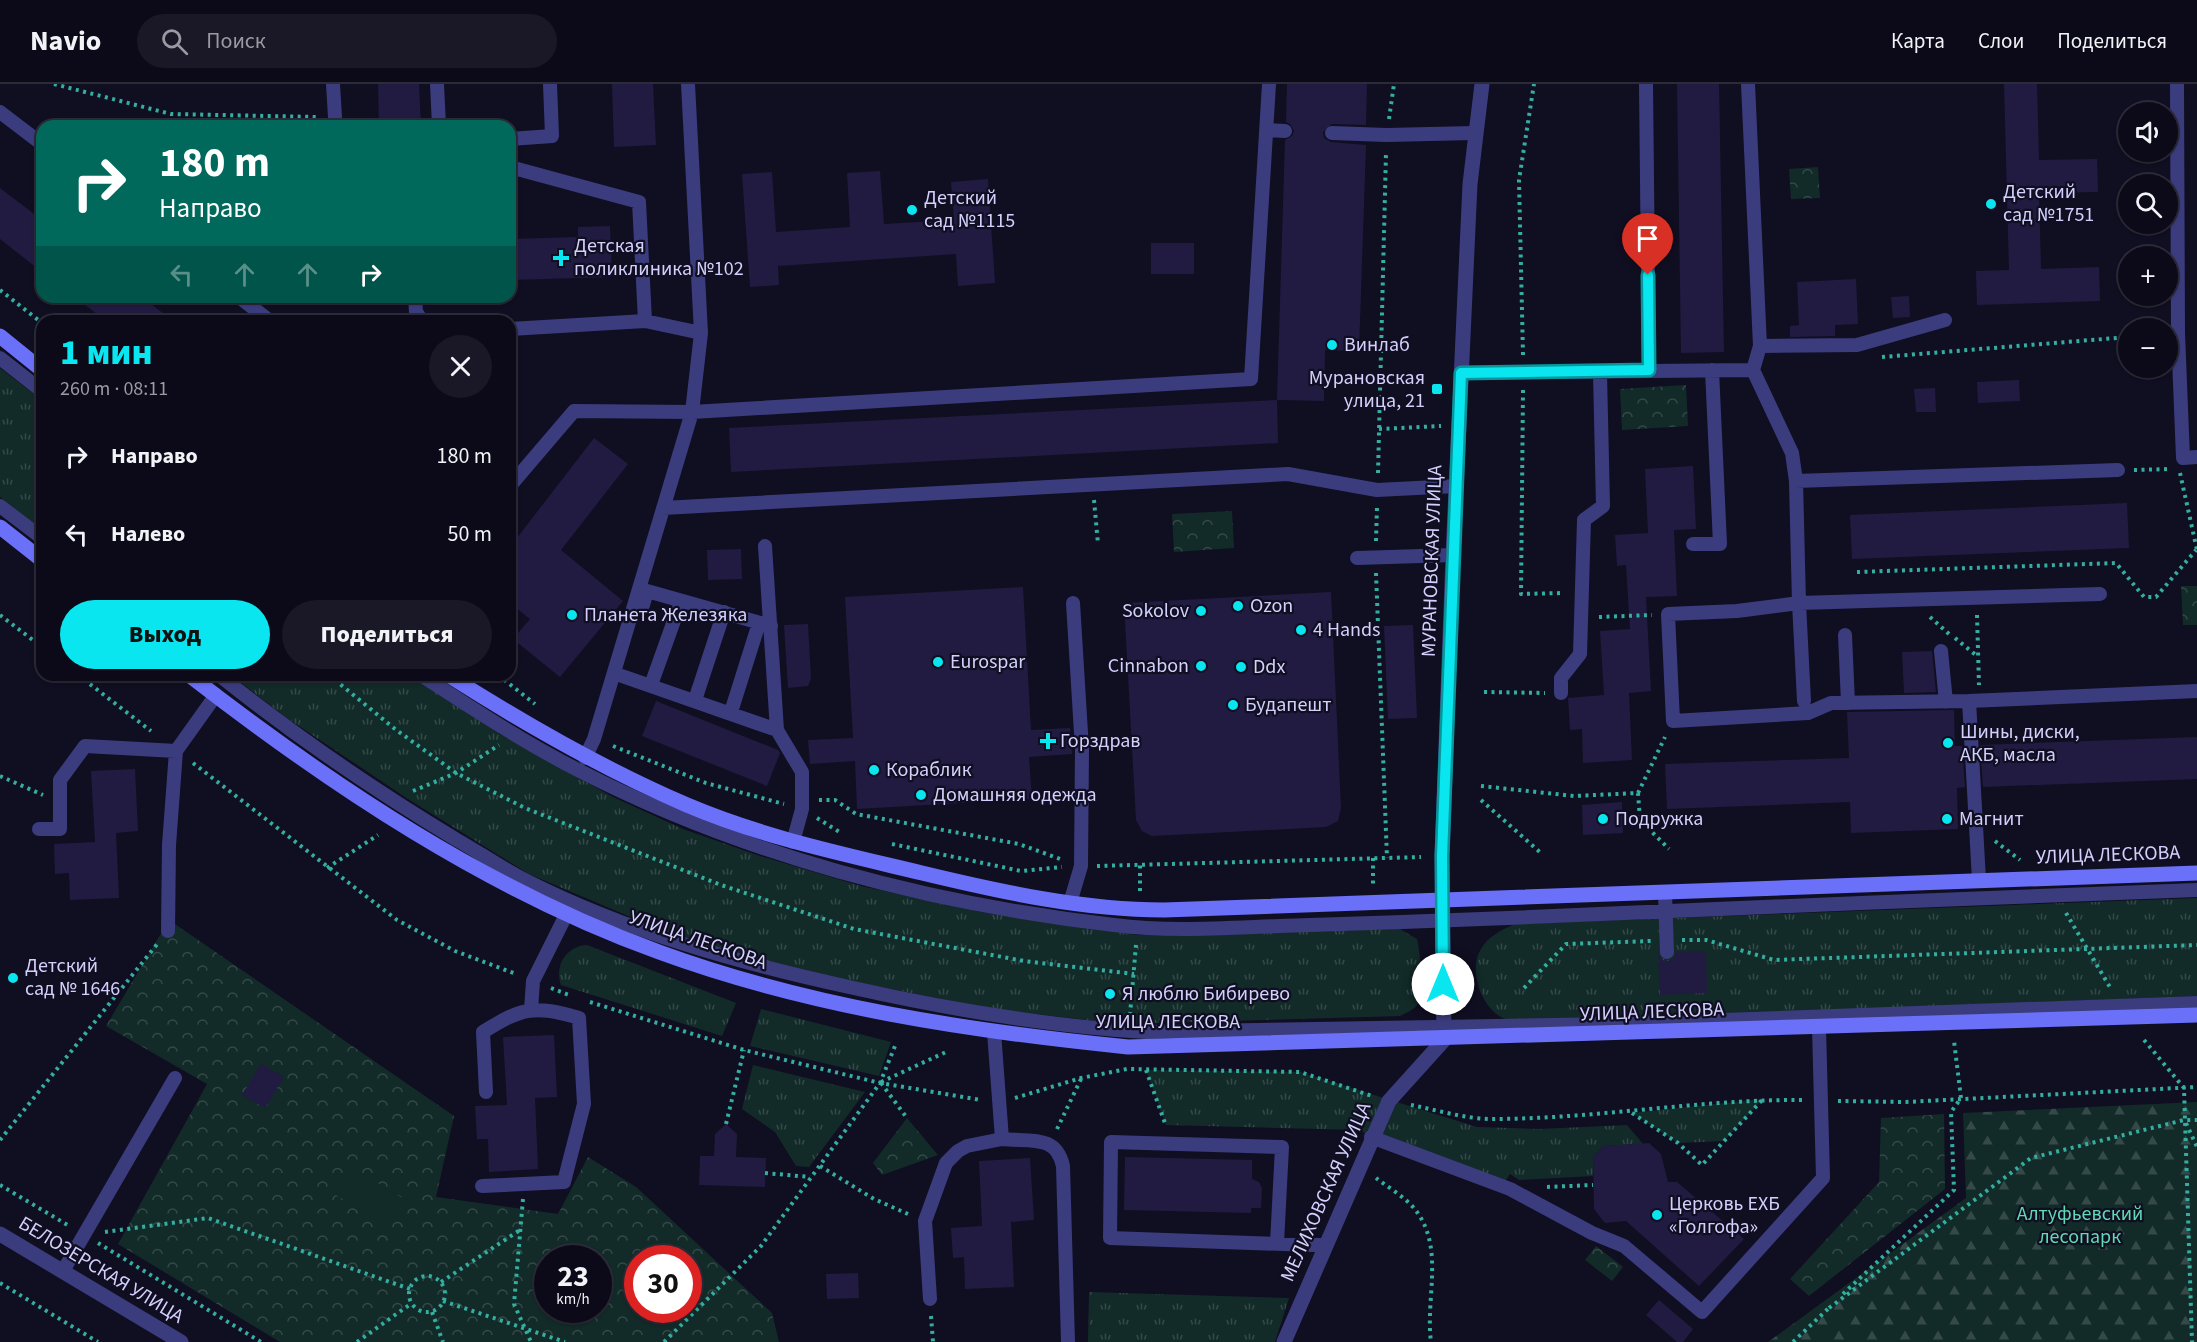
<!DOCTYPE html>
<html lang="ru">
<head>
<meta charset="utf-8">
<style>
	:root { --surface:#0c0a19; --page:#1a1826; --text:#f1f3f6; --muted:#9a9aa2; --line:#2c2b38; --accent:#0ae6ef }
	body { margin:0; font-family:"Source Sans 3",sans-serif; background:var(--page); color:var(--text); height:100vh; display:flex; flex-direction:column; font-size:22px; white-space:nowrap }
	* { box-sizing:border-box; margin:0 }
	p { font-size:20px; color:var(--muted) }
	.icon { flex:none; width:33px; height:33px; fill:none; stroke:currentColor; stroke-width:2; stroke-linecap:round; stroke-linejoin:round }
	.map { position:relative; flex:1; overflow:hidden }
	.sheet { position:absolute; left:36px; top:231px; width:480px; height:366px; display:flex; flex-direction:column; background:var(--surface); border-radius:18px; box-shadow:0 2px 4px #0004,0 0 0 2px var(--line) }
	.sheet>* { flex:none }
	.guide { position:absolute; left:36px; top:36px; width:480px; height:183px; border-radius:18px; box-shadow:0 2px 4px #0004,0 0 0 2px var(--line); background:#00695c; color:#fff; overflow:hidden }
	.fabs { position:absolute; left:2118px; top:18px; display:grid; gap:12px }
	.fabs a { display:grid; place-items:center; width:60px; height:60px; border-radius:50%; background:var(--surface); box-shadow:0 2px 4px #0004,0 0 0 2px var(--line); font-size:30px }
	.speed { position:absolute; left:534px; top:1161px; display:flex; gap:12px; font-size:30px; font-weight:700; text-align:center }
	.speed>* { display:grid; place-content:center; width:78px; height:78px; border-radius:50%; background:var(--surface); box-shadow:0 2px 4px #0004,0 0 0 2px var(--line); line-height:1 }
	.speed small { font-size:15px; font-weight:400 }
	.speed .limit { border:9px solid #d22; background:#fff; color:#111 }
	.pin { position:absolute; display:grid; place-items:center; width:51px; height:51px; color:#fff; margin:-62px -26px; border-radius:50% 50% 50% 0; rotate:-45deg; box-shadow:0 0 6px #0007 }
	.pin .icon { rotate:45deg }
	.me { position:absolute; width:66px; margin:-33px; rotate:0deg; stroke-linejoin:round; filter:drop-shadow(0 0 4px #0008) }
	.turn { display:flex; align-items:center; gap:21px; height:126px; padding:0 24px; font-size:27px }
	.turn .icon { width:78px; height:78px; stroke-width:2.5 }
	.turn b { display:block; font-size:42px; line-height:51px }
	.lanes { display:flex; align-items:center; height:57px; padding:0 24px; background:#0003; justify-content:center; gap:30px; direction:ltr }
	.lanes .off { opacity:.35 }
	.round { display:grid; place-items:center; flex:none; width:63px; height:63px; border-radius:32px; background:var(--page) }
	.summary { display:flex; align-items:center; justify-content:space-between; height:102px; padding:0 24px }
	h1 { font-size:36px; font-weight:800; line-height:45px; color:var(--accent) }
	.action { display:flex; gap:12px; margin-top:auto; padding:12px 24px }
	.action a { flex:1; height:69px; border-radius:36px; background:var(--accent); color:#111; font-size:24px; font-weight:800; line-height:69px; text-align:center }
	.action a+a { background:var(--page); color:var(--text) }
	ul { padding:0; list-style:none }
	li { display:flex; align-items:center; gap:18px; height:78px; padding:0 24px }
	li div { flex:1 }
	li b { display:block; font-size:22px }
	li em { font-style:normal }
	header { display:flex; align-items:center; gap:36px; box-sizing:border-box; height:84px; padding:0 30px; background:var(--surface); border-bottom:2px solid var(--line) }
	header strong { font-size:28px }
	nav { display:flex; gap:33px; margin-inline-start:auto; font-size:21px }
	.search { width:420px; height:54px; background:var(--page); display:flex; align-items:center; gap:15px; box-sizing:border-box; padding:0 21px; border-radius:33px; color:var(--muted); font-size:22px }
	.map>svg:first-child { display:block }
	.grass { fill:url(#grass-tufts) }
	.forest { fill:url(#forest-firs) }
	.park { fill:url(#park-crowns); fill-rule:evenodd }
	.pitch { fill:#122b28 }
	.building { fill:#211b41 }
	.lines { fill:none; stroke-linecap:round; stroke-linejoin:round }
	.path { stroke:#33aea0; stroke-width:4; stroke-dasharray:3 4.5; stroke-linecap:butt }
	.service { stroke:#3b3c7e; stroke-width:14 }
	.minor { stroke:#3b3c7e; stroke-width:15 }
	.tertiary { stroke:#3b3c7e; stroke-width:15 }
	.secondary { stroke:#6b70f9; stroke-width:15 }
	.route-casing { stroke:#06969b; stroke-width:15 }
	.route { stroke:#0ae6ef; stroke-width:10 }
	.poi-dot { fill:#0ae6ef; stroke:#100e21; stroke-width:2 }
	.labels { text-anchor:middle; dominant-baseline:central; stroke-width:4.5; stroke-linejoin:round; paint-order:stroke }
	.poi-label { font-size:20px; fill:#d3d0fd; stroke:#100e21; text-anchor:start }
	.street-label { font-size:20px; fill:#d3d0fd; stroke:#100e21 }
	.park-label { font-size:20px; fill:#5fdab4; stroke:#100e21 }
</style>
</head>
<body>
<header>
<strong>Navio</strong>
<div class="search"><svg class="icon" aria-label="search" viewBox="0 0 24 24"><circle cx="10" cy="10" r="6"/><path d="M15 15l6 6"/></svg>Поиск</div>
<nav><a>Карта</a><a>Слои</a><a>Поделиться</a></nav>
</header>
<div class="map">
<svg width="2197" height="1258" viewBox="0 0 2197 1258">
	<defs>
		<pattern id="grass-tufts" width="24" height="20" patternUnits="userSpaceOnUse" patternTransform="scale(1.5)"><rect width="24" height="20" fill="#122b28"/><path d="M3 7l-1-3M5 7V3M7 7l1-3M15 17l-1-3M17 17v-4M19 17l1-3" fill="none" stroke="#344948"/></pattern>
		<pattern id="forest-firs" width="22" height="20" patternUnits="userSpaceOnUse" patternTransform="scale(1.5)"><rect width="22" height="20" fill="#122b28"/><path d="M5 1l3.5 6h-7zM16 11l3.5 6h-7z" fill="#344948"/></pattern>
		<pattern id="park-crowns" width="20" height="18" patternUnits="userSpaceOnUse" patternTransform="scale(1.5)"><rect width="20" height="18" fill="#122b28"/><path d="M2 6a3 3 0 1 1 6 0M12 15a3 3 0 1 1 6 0" fill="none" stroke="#344948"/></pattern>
	</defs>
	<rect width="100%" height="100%" fill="#100e21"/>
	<path class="grass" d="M0,284l42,32v130l-42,-33z
		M231,591h179l90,59 113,63 70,32 77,27 101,30 119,26 157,23 263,-6 17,10c3,12 7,52 2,63 -4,8 -12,10 -19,14l-277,8 -131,-15 -156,-31 -100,-24 -96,-33 -111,-47 -121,-75 -121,-81z
		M2197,814v98l-680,26c-4,-1 -10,-2 -14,-4 -22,-10 -35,-49 -22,-69 7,-13 21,-19 34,-25z
		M587,861l149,58 -14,33 -161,-51c-7,-20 6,-39 26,-40z
		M761,925l130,33 -12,34 -129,-30z
		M753,981l112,27 -56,75 -13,-1 -21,-34 -33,-23z
		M1146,986l154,2 177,55 62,2 88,-4 16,19 -40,2 -10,11v19l-74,4 -9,-6 -8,12 -131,-49 -11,-7 -194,-5z
		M1763,1015l-39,42 -46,2 -46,-30z
		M1089,1208l200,6 -14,44h-187z"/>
	<path class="forest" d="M2197,1018v240h-429l198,-144 -3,-85z"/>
	<path class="park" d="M1818,83l2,31 -29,1 -2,-30z
		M1686,301l2,41 -66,4 -2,-41z
		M1232,427l2,37 -60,4 -2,-38z
		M2181,502h16v39h-14z
		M169,836l285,196 -18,81 122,17 30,-57 48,30 136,126 7,29h-499l-162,-98 89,-160 -101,-58zM548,1174h50v52h-50zM638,1174h50v52h-50z
		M1944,1030l1,75 -136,107 -19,-17 89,-97 2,-64z
		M907,1034l31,37 -56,20 -9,-12z
		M1596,1162l27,21 -11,14 -27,-21z"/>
	<path class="pitch" d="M352,1084l54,32 -17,28 -53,-33z"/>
	<path class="building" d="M378,0h41l2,42h-42z
		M612,0h41l3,61 -42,2z
		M1287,0h80l-1,41 -34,-1 -9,8 1,6 7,4 35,3 -7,206 -34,-1 -1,51 -47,-1 8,-260 7,-4 2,-5 -4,-7 -4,-2z
		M1677,0h42l5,268 -43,1z
		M2004,0h33l2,76 58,-1 1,33 -59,1 2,76 58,-2 1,34 -123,4 -1,-34 33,-1z
		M880,87l4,53 70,-4 -3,-38 37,-3 7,104 -37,3 -2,-32 -178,12 1,19 -29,2 -8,-113 30,-2 4,60 74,-5 -3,-54z
		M0,104l42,32v52l-42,-33z
		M610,142l2,51 -102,3v-41l68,-2v-10z
		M1151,159h43v31h-43z
		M1856,195l2,45 -23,1v11l-45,1v-11l9,-1 -2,-43z
		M1909,212l1,21 -17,1 -2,-21z
		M75,213h67l31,24h-67z
		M2019,296l1,21 -42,2 -1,-21z
		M1935,304l1,24h-20l-2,-23z
		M1277,316l1,43 -547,29 -2,-44z
		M594,354l34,26 -67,86 62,51 -63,76 -47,-38 17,-20 -20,-16v-56z
		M1693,382l3,63 -22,1 3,66 -31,1 5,94 -22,2 3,67 -49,3 -1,-34 -12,1 -2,-32 36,-3 -4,-64 30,-2 -4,-64 -9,1 -2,-31 33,-2 -3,-64z
		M2127,419l2,45 -277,11 -2,-44z
		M741,465l1,30 -34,1 -1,-30z
		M1023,503l8,143 39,-2 2,26 -43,3 3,42 -175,10 -2,-48 -45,3 -2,-24 45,-2 -8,-141z
		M1331,508l10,216 -3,13 -12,6 -174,9 -10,-5 -6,-11 -12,-217z
		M808,540l3,55 -3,7 -20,2 -4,-63z
		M1413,541l4,93 -29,1 -4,-93z
		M1932,567l4,41 -32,1 -2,-41z
		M656,617l122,49 2,3 -13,33 -125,-50z
		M1954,626l1,36h7l3,41 -8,1 1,41 -107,4 -1,-31 -183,7 -2,-45 184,-6 -2,-46z
		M2197,653v42l-214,8 -3,-42z
		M135,685l3,62 -22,2 3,65 -49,2 -1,-27 -14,1 -1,-30 41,-2 -4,-71z
		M1622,718l1,31 -40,2 -1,-30z
		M1706,867l1,42 -47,2 -2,-41 4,6 6,1 7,-4 1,-5z
		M554,951l3,62 -22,1 3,71 -49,3 -1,-33h-11l-2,-33 32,-1 -4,-68z
		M261,980l23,13 -19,31 -23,-13z
		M726,1040l11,10 -1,23 30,1 -1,29 -66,-2 1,-29h14l1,-22z
		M1649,1059l12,11 7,28h9l67,57 -45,47 -73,-65 -21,2 -11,-14 -1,-52 10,-11z
		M1125,1073l127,3v19l7,3 3,6 -1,20h-10v5l-127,-3z
		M1030,1074l4,62 -23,2 3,65 -49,2 -1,-32 -11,1 -2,-30 31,-2 -3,-65z
		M858,1189l1,25 -32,1 -1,-25z
		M1659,1216l34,29 -10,13h-6l-31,-27z"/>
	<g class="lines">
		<path class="path" d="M54,0l117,30 146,3
			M1389,35l5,-35
			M0,206l42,33
			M1523,271l-4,-175 15,-96
			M1882,273l246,-20
			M1523,306l-2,204 43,-1
			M1379,345l62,-3
			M2134,386l37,-1
			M1378,389l8,-320
			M2180,389l17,77
			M1094,416l4,44
			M1376,457l1,-34
			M1857,488l259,-9 28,34h12l40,-47
			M1376,489l11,285
			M0,531l42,32
			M1977,531l2,70
			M1599,533l53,-2
			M1930,533l19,17
			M1955,554l22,18
			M78,591l73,56
			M329,591l66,54 61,44 69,35 196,77 133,44 170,32 110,13
			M498,591l37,29
			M1484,608l61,1
			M613,662l93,37 78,21
			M193,679l204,157 58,31 61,23
			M0,692l43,19
			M1481,702l93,10 64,-3 2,27 29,29
			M413,707l43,-18 43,-28
			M1638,709l27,-56
			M819,716h16l21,14 163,30 44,16
			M1481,716l60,53
			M817,734l24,15
			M1995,757l25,19
			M892,760l129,27 41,-4
			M1373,774v26
			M1097,782l324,-9
			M327,784l51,-33
			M1140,807v-27
			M2066,829l45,76
			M1682,856h24l68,20 423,-15
			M551,904l18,7
			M1524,904l42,-44 85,-3
			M590,918l154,48 136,33 101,17
			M1130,931l6,-70
			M2144,956l40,48 8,254
			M1146,986l20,56
			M881,998l65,-30
			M881,999l26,35
			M1015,1014l66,-20 46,-9 173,3 72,24
			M1838,1017l68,1 291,-15
			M1411,1021c26,5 55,14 81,14 104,0 208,-20 312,-19
			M1632,1029l46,30 24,22 60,-65
			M2186,1039l11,24
			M726,1040l18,-74
			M1057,1045l24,-50
			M0,1056l158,-197
			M820,1082l54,33 34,15
			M765,1089l45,4
			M1376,1094c12,9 27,18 37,29 33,38 12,90 18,135
			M0,1101l71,42
			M1547,1103l46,-2
			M523,1115l-9,105 17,38
			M105,1148l103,-14 202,71
			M98,1159l163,99
			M409 1210a18 18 0 1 1 36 0a18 18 0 1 1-36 0Z
			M441,1198l79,-52
			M0,1199l98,59
			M1843,1210l111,-104 -3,-78 10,-14 -7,-57
			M443,1217l122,41
			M1829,1224l202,-150 153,-38h13
			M432,1228l11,30
			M931,1232l2,26
			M357,1258l55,-39
			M664,1258l97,-96 119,-163 15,-37
			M1793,1258l38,-36"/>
		<path class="service" d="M333,0l2,33
			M437,0l2,42
			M688,0l13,249
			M1646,0l3,286
			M1748,0l12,262 -7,24 39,83 4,28 3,122 301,-9
			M2177,0l1,249 5,125 14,-1
			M0,28l42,32
			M1267,46l18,1
			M1332,49l54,2 88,-2
			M510,55l42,-3 -2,-52
			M510,83l129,35 6,119
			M239,213l31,24
			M415,213l1,15 6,9
			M510,245l135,-8 56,12 -9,79 -98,327 -9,19
			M1760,262l97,-1 88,-25
			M0,274l42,33
			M1461,289l292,-3
			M1796,397l322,-11
			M510,402l64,-75 118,1 559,-33 18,-295
			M0,422l42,32
			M663,424l625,-34 89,16 79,-4
			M1693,460h27l-8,-174
			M765,462l12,184 25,42v37l-9,33
			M1357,474l96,-3
			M643,521l4,-14 124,35
			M1845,551l3,68
			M1941,567l5,51
			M219,591c75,60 155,115 238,165 23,13 46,29 70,41 101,51 212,82 322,106 98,22 197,39 297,45l465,-8 586,-21
			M421,591c51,33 102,67 157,95 165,85 352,134 536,155 54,7 110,3 165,1 76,-2 153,-5 229,-8 230,-10 459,-20 689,-28
			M622,592l155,54
			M651,601l30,-84
			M1561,609v-15l19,-24 4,-134 19,-14 -3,-133
			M695,616l29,-88
			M1804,617l-5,-98 -62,8 -69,3 5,107 135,-8 23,-10 138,-2 228,-10
			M1969,617l10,179
			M731,628l28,-89
			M39,745h21v-49l25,-34 91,5
			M1665,809l2,59
			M1070,819l11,-37 1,-117 -9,-146
			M168,847l1,-86 7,-94 40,-56
			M531,926l2,-29 34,-68
			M994,948l8,107c28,3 54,-5 61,27l5,176
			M1371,1053l139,52 82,44 32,13 78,66 121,-134 -4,-150
			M482,1102l82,-4 20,-78 -5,-86c-45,-13 -56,-11 -96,14l3,60
			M1277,1159l5,-96 -171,-5 -1,96 201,7h13
			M63,1187l112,-193
			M930,1215l-5,-78 21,-58 12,-12 9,-5 35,-7"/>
		<path class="minor" d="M1284,1258l105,-241 55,-61 -2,-184 11,-301 17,-371 12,-100"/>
		<path class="tertiary" d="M0,1150l181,108"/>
		<path class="secondary" d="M0,252l42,34
			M0,443l42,33
			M189,591c143,111 299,215 470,277 150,55 310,79 469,95l1069,-32
			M448,591c77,49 155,94 239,130 75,32 156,49 235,68 79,19 161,37 242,37l1033,-37"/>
	</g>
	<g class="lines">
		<g class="route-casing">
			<path id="route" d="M1443,900l-1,-128 19,-483 188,-3 -1,-95"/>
		</g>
		<use href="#route" class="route"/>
	</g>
	<g class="poi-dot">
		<circle cx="1991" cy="120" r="6"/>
		<circle cx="912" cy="126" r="6"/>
		<path d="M558 165h6v6h6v6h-6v6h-6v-6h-6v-6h6z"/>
		<circle cx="1332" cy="261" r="6"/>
		<rect x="1431" y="299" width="12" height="12" rx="3"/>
		<circle cx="1238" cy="522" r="6"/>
		<circle cx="1201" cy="527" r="6"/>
		<circle cx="572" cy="531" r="6"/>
		<circle cx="1301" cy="546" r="6"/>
		<circle cx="938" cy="578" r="6"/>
		<circle cx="1201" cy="582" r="6"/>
		<circle cx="1241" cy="583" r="6"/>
		<circle cx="1233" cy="621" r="6"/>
		<path d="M1045 648h6v6h6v6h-6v6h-6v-6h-6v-6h6z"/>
		<circle cx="1948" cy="659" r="6"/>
		<circle cx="874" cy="686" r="6"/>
		<circle cx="921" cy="711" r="6"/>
		<circle cx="1603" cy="735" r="6"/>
		<circle cx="1947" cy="735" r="6"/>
		<circle cx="13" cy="894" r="6"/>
		<circle cx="1110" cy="910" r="6"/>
		<circle cx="1657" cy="1131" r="6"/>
	</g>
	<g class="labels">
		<g class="poi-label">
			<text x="2003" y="108">Детский<tspan x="2003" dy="23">сад №1751</tspan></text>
			<text x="924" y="114">Детский<tspan x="924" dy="23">сад №1115</tspan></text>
			<text x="574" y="162">Детская<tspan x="574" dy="23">поликлиника №102</tspan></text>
			<text x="1344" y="261">Винлаб</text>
			<text x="1425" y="294" text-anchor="end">Мурановская<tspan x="1425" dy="23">улица, 21</tspan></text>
			<text x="1250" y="522">Ozon</text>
			<text x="1189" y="527" text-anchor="end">Sokolov</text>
			<text x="584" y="531">Планета Железяка</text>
			<text x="1313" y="546">4 Hands</text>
			<text x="950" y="578">Eurospar</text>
			<text x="1189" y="582" text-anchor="end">Cinnabon</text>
			<text x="1253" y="583">Ddx</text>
			<text x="1245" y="621">Будапешт</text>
			<text x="1960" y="648">Шины, диски,<tspan x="1960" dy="23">АКБ, масла</tspan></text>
			<text x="1060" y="657">Горздрав</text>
			<text x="886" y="686">Кораблик</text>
			<text x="933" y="711">Домашняя одежда</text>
			<text x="1615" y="735">Подружка</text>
			<text x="1959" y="735">Магнит</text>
			<text x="25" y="882">Детский<tspan x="25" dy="23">сад № 1646</tspan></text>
			<text x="1122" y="910">Я люблю Бибирево</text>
			<text x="1669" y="1120">Церковь ЕХБ<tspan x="1669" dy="23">«Голгофа»</tspan></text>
		</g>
		<g class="street-label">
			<text transform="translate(1432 477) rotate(-88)">МУРАНОВСКАЯ УЛИЦА</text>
			<text transform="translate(2108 771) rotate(-2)">УЛИЦА ЛЕСКОВА</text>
			<text transform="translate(698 856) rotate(19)">УЛИЦА ЛЕСКОВА</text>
			<text transform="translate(1652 928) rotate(-2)">УЛИЦА ЛЕСКОВА</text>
			<text x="1168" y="938">УЛИЦА ЛЕСКОВА</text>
			<text transform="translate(1326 1108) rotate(-66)">МЕЛИХОВСКАЯ УЛИЦА</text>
			<text transform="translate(101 1186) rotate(31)">БЕЛОЗЕРСКАЯ УЛИЦА</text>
		</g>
		<g class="park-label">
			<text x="2080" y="1130">Алтуфьевский<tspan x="2080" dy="23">лесопарк</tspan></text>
		</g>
	</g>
</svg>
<div class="fabs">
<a><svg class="icon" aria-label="sound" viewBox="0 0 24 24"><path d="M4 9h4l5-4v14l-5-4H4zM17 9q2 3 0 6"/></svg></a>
<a><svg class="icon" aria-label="search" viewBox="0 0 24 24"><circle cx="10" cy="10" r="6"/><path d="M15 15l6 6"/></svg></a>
<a>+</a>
<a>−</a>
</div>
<div class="speed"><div>23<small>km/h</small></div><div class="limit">30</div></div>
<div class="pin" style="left:1648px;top:191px;background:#d93025"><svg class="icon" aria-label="arrive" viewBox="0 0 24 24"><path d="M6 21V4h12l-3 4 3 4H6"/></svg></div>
<svg class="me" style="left:1443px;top:900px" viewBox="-20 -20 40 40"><circle r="19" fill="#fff"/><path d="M0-13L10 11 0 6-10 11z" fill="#0ae6ef"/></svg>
<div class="guide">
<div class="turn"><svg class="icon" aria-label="right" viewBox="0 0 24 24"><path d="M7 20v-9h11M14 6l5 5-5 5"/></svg><div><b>180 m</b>Направо</div></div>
<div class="lanes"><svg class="icon off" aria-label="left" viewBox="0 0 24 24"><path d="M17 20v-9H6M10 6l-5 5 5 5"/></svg><svg class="icon off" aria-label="ahead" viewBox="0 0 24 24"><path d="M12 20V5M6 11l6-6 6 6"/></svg><svg class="icon off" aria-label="ahead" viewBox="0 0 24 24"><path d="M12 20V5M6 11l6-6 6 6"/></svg><svg class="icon" aria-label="right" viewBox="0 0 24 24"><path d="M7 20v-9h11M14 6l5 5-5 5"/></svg></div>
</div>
<section class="sheet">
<div class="summary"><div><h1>1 мин</h1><p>260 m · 08:11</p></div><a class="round"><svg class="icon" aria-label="close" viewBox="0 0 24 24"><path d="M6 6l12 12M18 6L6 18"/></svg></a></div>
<ul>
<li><svg class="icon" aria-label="right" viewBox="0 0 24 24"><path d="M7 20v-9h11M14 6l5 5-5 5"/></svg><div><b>Направо</b></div><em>180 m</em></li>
<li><svg class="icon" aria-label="left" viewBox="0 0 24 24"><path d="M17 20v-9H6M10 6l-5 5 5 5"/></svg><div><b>Налево</b></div><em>50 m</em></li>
</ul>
<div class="action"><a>Выход</a><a>Поделиться</a></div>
</section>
</div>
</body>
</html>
